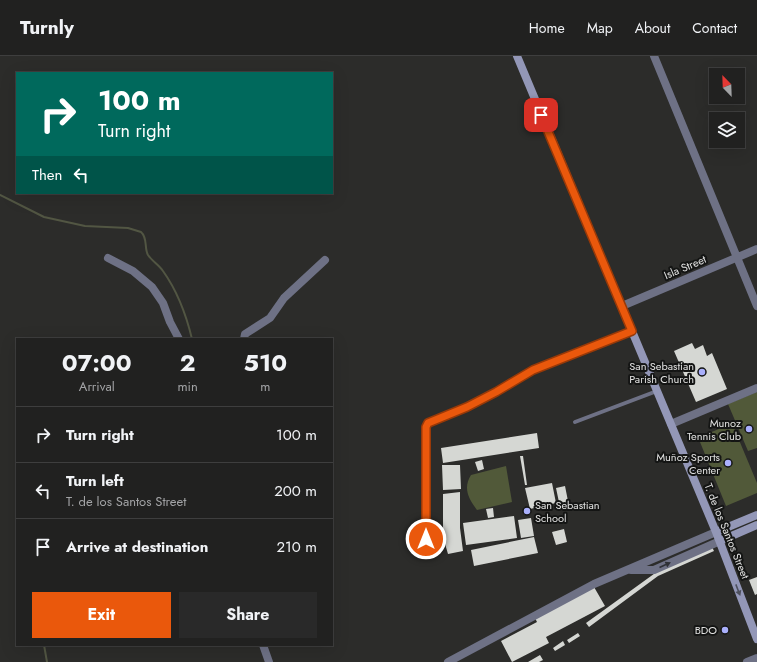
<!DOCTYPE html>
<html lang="en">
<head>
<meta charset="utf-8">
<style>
	:root { --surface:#212120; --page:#292929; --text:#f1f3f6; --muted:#a2a3a5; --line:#3e3e3e; --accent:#ea580c }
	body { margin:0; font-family:Jost,sans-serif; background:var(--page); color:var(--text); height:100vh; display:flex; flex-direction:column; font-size:15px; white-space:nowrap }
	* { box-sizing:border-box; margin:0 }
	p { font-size:13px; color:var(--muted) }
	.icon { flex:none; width:22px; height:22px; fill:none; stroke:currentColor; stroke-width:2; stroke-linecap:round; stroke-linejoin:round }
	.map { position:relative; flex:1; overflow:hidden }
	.panel { position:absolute; left:16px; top:282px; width:317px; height:308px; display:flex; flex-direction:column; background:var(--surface); border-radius:0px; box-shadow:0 4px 16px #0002,0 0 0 1px var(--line) }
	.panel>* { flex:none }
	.guide { position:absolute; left:16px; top:16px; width:317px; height:122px; border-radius:0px; box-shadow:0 4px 16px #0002,0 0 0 1px var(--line); background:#00695c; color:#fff; overflow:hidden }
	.needle { width:26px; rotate:337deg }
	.fabs { position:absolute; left:709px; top:12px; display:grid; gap:8px }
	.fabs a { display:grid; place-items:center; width:36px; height:36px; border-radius:0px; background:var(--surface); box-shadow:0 4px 16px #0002,0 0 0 1px var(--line); font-size:20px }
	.pin { position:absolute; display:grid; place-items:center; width:34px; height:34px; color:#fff; margin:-17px; border-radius:8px; box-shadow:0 2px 6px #0006 }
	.me { position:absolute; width:44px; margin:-22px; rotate:0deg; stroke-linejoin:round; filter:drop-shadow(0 0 3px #0008) }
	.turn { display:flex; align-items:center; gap:14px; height:84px; padding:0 16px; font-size:18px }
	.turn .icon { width:52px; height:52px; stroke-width:2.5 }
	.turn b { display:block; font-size:28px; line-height:34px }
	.then { display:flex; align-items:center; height:38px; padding:0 16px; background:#0003; gap:8px; font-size:15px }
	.eta { display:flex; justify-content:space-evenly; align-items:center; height:68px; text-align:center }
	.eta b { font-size:24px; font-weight:700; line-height:28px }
	.primary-button { display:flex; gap:8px; margin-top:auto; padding:8px 16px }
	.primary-button a { flex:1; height:46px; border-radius:0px; background:var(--accent); color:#fff; font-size:16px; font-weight:700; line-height:46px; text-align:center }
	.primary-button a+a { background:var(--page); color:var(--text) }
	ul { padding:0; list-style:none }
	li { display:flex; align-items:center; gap:12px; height:56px; padding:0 16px; border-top:1px solid var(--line) }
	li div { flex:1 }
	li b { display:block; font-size:15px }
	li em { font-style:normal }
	header { display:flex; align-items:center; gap:24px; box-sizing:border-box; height:56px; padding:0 20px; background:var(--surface); border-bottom:1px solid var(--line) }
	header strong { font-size:19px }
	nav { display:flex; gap:22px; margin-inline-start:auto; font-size:14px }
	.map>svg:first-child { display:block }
	.green { fill:#515939 }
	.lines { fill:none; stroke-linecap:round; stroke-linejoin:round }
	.stream { stroke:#525643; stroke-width:2 }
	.building { fill:#d5d7d3 }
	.service { stroke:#6e7185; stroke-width:4 }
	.minor { stroke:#6e7185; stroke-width:8 }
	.tertiary { stroke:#6e7185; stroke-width:8 }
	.secondary { stroke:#9397b7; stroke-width:8 }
	.oneway { fill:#2f3136 }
	.oneway2 { fill:#4d505d }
	.route-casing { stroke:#983908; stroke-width:10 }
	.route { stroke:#ea580c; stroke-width:7 }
	.poi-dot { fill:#aab0fc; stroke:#141514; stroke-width:1.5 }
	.labels { text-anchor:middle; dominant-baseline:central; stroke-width:4; stroke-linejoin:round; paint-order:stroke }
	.street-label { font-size:11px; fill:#e1e1e0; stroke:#141514 }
	.poi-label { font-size:11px; fill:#e1e1e0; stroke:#141514; text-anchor:end }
</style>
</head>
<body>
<header>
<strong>Turnly</strong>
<nav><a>Home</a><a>Map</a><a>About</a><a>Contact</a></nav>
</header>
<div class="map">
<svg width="757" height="606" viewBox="0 0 757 606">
	<rect width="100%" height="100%" fill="#2c2c2a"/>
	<path class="green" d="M757,336v56l-9,3 -20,-47z
		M728,369l2,4 4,-1 23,55v10l-31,13 -26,-64 2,-1 -2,-4z
		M506,410l6,36 -35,8c-9,-12 -14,-22 -6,-35z"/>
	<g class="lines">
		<path class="stream" d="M0,139l44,22 41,9 43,2 13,4c7,6 3,16 7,23 4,6 11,10 15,16 15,21 23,43 29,68
			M44,589l3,17"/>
	</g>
	<path class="building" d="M692,287l3,6 8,-4 4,11 5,-3 15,36 -31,13 -22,-51z
		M537,377l2,15 -96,15 -2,-15z
		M520,400h3l4,29h-2z
		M482,404l2,9 -6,2 -3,-9z
		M442,409h18l1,24 -18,1z
		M552,427l4,20 -26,6 -5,-21z
		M565,430l4,20 -9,1 -4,-19z
		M460,436v36l3,23 -15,3 -5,-17v-43z
		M493,452l1,9 -6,1 -2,-9z
		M514,460l3,22 -51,7 -3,-22z
		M531,462l3,18 -13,2 -3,-18z
		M564,473l3,13 -11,3 -4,-13z
		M534,481l4,16 -64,13 -3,-16z
		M712,491l2,4 -56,25 -69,51 -3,-4 72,-52z
		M757,521v17l-2,1 -6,-15z
		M594,531l11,19 -59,31 3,6 -37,19 -11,-21 36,-19 -2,-4z
		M578,577l2,3 -11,7 -2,-3z
		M563,585l2,4 -10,6 -2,-3z
		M540,599l3,5 -4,2h-11z"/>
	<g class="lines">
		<path class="service" d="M575,366l82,-31"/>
		<path class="minor" d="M654,0l103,250
			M108,202l25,13 19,16 11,16 7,19 9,17
			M622,250l135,-57
			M244,283l1,-5 25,-16 14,-20 41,-38
			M671,368l86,-36
			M426,483v-112l2,-4 39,-16 29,-15 37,-22 99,-39
			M631,514h23l66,-29
			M263,589l6,17
			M448,606l146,-78 122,-52"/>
		<path class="tertiary" d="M747,606l10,-4"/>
		<path class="secondary" d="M517,0l199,476 41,107
			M716,476l41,-17
			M720,485l37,-16"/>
	</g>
	<defs><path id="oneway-solid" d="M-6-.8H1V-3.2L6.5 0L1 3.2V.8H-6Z"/></defs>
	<use class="oneway" href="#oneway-solid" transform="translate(665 509) rotate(-24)"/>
	<use class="oneway2" href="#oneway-solid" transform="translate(738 534) rotate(69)"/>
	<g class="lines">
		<g class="route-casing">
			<path id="route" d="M426,483v-112l2,-4 39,-16 29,-15 37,-22 99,-39 -91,-216"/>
		</g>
		<use href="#route" class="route"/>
	</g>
	<g class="poi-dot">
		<circle cx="702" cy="316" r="4"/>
		<circle cx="749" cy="373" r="4"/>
		<circle cx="728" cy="407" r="4"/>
		<circle cx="527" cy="455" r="4"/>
		<circle cx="725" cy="574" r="4"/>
	</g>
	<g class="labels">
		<g class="street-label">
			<text transform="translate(685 211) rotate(-23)">Isla Street</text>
			<text transform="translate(727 475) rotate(68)">T. de los Santos Street</text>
		</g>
		<g class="poi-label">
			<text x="694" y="310">San Sebastian<tspan x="694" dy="13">Parish Church</tspan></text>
			<text x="741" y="367">Munoz<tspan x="741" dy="13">Tennis Club</tspan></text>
			<text x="720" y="401">Muñoz Sports<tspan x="720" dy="13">Center</tspan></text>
			<text x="535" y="449" text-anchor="start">San Sebastian<tspan x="535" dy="13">School</tspan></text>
			<text x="717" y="574">BDO</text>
		</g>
	</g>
</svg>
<div class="fabs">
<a><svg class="needle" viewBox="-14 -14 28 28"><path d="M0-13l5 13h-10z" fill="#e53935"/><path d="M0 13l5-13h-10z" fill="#a2a3a5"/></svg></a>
<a><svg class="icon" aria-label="layers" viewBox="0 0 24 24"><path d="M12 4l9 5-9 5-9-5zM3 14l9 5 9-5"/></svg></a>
</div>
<div class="pin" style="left:541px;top:59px;background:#d93025"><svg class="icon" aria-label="arrive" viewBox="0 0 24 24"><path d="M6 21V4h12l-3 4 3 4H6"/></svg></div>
<svg class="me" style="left:426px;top:483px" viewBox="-20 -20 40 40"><circle r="17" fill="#ea580c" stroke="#fff" stroke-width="3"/><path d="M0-11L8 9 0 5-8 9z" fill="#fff"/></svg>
<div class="guide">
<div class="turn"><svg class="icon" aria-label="right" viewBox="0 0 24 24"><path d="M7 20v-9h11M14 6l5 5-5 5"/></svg><div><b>100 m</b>Turn right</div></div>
<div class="then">Then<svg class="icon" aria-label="left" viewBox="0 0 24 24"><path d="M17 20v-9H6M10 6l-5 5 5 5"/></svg></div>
</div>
<section class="panel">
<div class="eta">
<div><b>07:00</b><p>Arrival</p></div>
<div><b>2</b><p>min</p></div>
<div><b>510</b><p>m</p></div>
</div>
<ul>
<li><svg class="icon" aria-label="right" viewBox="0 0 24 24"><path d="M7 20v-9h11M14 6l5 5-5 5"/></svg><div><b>Turn right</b></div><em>100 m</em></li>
<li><svg class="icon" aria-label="left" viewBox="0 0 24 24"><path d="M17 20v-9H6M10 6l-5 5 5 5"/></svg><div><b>Turn left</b><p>T. de los Santos Street</p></div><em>200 m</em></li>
<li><svg class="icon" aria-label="arrive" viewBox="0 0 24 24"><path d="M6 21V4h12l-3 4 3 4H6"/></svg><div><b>Arrive at destination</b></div><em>210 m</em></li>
</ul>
<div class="primary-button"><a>Exit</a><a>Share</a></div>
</section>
</div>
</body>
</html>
